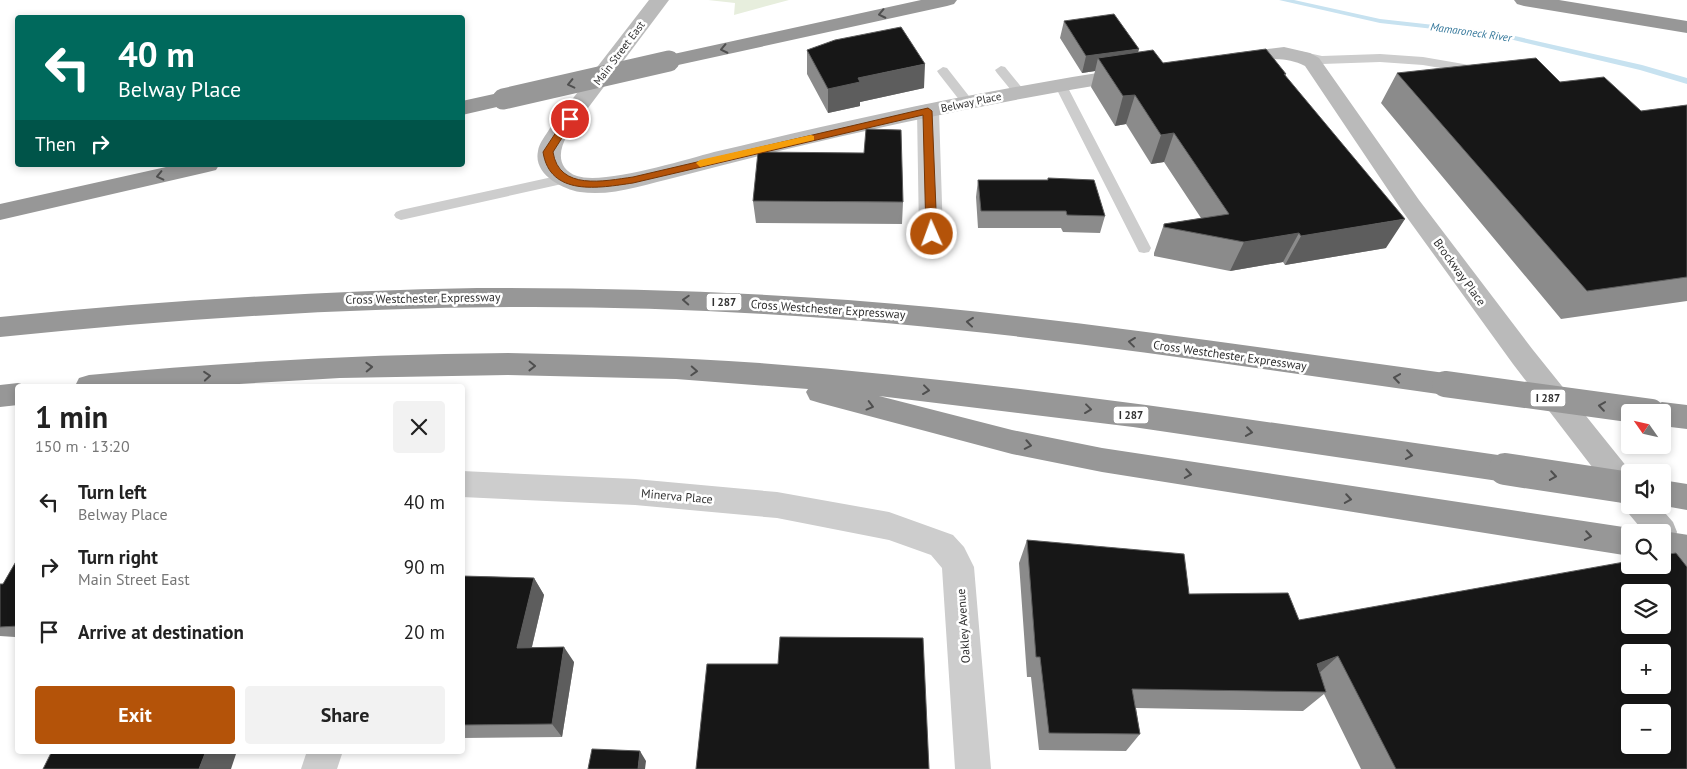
<!DOCTYPE html>
<html lang="en">
<head>
<meta charset="utf-8">
<style>
	:root { --surface:#fff; --page:#f2f2f2; --text:#222; --muted:#767676; --accent:#b45309 }
	body { margin:0; font-family:"PT Sans",sans-serif; background:var(--page); color:var(--text); height:100vh; display:flex; flex-direction:column; font-size:19px; white-space:nowrap }
	* { box-sizing:border-box; margin:0 }
	p { font-size:16px; color:var(--muted) }
	.icon { flex:none; width:28px; height:28px; fill:none; stroke:currentColor; stroke-width:2; stroke-linecap:round; stroke-linejoin:round }
	.map { position:relative; flex:1; overflow:hidden }
	.drawer { position:absolute; left:15px; top:384px; width:450px; height:370px; display:flex; flex-direction:column; background:var(--surface); border-radius:5px; box-shadow:0 2px 8px #0003 }
	.drawer>* { flex:none }
	.banner { position:absolute; left:15px; top:15px; width:450px; height:152px; border-radius:5px; box-shadow:0 2px 8px #0003; background:#00695c; color:#fff; overflow:hidden }
	.needle { width:32px; rotate:304deg }
	.buttons { position:absolute; left:1621px; top:404px; display:grid; gap:10px }
	.buttons a { display:grid; place-items:center; width:50px; height:50px; border-radius:5px; background:var(--surface); box-shadow:0 2px 8px #0003; font-size:25px }
	.pin { position:absolute; display:grid; place-items:center; width:42px; height:42px; color:#fff; margin:-21px; border:2px solid #fff; border-radius:50%; box-shadow:0 1px 5px #0007 }
	.me { position:absolute; width:55px; margin:-28px; rotate:358deg; stroke-linejoin:round; filter:drop-shadow(0 0 4px #0008) }
	.turn { display:flex; align-items:center; gap:18px; height:105px; padding:0 20px; font-size:22px }
	.turn .icon { width:65px; height:65px; stroke-width:2.5 }
	.turn b { display:block; font-size:35px; line-height:42px }
	.then { display:flex; align-items:center; height:48px; padding:0 20px; background:#0003; gap:10px; font-size:19px }
	.round { display:grid; place-items:center; flex:none; width:52px; height:52px; border-radius:5px; background:var(--page) }
	.head { display:flex; align-items:center; justify-content:space-between; height:85px; padding:0 20px }
	h1 { font-size:30px; font-weight:800; line-height:38px }
	.action { display:flex; gap:10px; margin-top:auto; padding:10px 20px }
	.action a { flex:1; height:58px; border-radius:5px; background:var(--accent); color:#fff; font-size:20px; font-weight:800; line-height:58px; text-align:center }
	.action a+a { background:var(--page); color:var(--text) }
	ul { padding:0; list-style:none }
	li { display:flex; align-items:center; gap:15px; height:65px; padding:0 20px }
	li div { flex:1 }
	li b { display:block; font-size:19px }
	li em { font-style:normal }
	.map>svg:first-child { display:block }
	.green { fill:#e7eedd }
	.lines { fill:none; stroke-linecap:round; stroke-linejoin:round }
	.stream { fill:#c7e2f0; fill-rule:evenodd }
	.lane { fill:#cdcdcd; fill-rule:evenodd }
	.street { fill:#cdcdcd; fill-rule:evenodd }
	.secondary { fill:#bababa; fill-rule:evenodd }
	.highway { fill:#979797; fill-rule:evenodd }
	.highway-bridge-far2 { stroke:#979797; stroke-width:21 }
	.highway-bridge-far1 { stroke:#979797; stroke-width:26 }
	.highway-bridge { stroke:#979797; stroke-width:32 }
	.wall { fill:#8b8b8b }
	.shaded-wall { fill:#5d5d5d }
	.building { fill:#171717; stroke:#5d5d5d; fill-rule:evenodd }
	.oneway { stroke:#4f4f4f }
	.route { fill:#b45309; stroke:#753606 }
	.slow { fill:#f59e0b }
	.labels { text-anchor:middle; dominant-baseline:central; stroke-width:5; stroke-linejoin:round; paint-order:stroke }
	.far-water-label { font-size:11px; font-style:italic; fill:#35789b; stroke:#fff }
	.far-street-label { font-size:11px; fill:#303030; stroke:#fff }
	.shield { fill:#fff; stroke:#6e6e6e; stroke-width:1 }
	.shield-label { font-size:11px; font-weight:bold; fill:#303030 }
	.street-label { font-size:12px; fill:#303030; stroke:#fff }
</style>
</head>
<body>
<div class="map">
<svg width="1687" height="769" viewBox="0 0 1687 769">
	<rect width="100%" height="100%" fill="#fff"/>
	<path class="green" d="M708,0h81l-55,15 1,-12z"/>
	<g class="lines">
		<path class="stream" d="M1279,0h15l86,19 117,13 145,33 45,13v6l-47,-14 -143,-34 -117,-13z"/>
		<path class="lane" d="M1299,51l23,5 58,-2 43,3 58,10 6,4 -6,4 -58,-10 -43,-3 -58,2 -27,-6 -2,-3 2,-3z
			M1001,66l4,1 18,22 2,3 -2,3h-8l-18,-22 -2,-3z
			M943,67l4,1 25,32 2,3 -2,3h-8l-25,-32 -2,-3z
			M1060,80l6,4 85,164 -2,4 -5,1 -5,-1 -2,-4 -83,-164z
			M566,174l5,2 2,3 -2,3 -170,38 -5,-2 -2,-3 2,-3 5,-2z"/>
		<path class="street" d="M928,104l8,2 3,5 4,123 -3,6 -9,2 -9,-2 -3,-6 -2,-123 3,-5z
			M462,471l173,8 142,13 112,20 64,23 11,12 10,20 17,202h-36l-13,-201 -11,-13 -42,-15 -112,-22 -142,-13 -173,-8z
			M307,751h36l-6,18h-36z"/>
		<path class="secondary" d="M649,0h20l-102,136c-9,15 -10,33 10,40 27,9 107,-16 137,-24 55,-13 110,-26 166,-38 82,-18 165,-33 249,-46l7,2 3,4 -3,4 -7,2c-116,19 -231,42 -346,70 -35,9 -71,18 -106,27 -31,7 -65,20 -97,15 -18,-3 -47,-18 -42,-41 1,-8 8,-16 12,-23z
			M1284,47l26,6 9,5 100,142 114,150 98,122 -1,33h28l15,17 4,10 -4,10 -11,4v-14h-18l-15,-18 -4,-10 -6,-2 -106,-138 -110,-152 -98,-146c-23,-12 -48,-5 -72,-1l-7,-2 -3,-4 3,-4 7,-2z"/>
		<path class="highway" d="M921,0h36l-3,4 -7,2 -278,61 -7,-2 -3,-4 3,-4 7,-2z
			M1514,0h45l128,21v12l-163,-27 -7,-2z
			M503,92l7,2 4,5 -4,5 -48,11v-14z
			M175,165h44l-3,5 -8,2 -208,48v-16z
			M477,288c124,0 248,3 371,12 200,15 399,46 597,73l10,3 4,8 -4,8 -10,3c-226,-32 -452,-68 -681,-81 -255,-16 -510,-3 -764,23v-20c159,-16 317,-26 477,-29z
			M508,353c84,2 168,4 252,10 250,19 497,58 745,93l10,4 5,9 -5,9 -10,4 -372,-55 -254,-31 133,34 90,18 528,80 11,4h-11v24l-528,-84 -90,-18 -192,-51 -10,-3 -4,-8 2,-3 -132,-10 -168,-4 -168,3 -135,8h-130l4,-8 10,-3c140,-13 279,-21 419,-22z
			M18,383l10,3h-10v19l-18,2v-22z
			M1662,402l25,3v24l-25,-3v-14h-13l3,-6z
			M1662,480l25,4v26l-28,-5h3z"/>
		<path class="highway-bridge-far2" d="M503,99l166,-38"/>
		<path class="highway-bridge-far1" d="M1445,384l206,28"/>
		<path class="highway-bridge" d="M1505,469l125,19
			M1662,547l25,4"/>
	</g>
	<path class="wall" d="M1064,21l74,31 25,11 123,11 -1,2 101,172 -101,17 -2,-3 -53,9 -76,-15v-3l10,-29 37,-6 -37,-56 -13,2 -25,-40 -11,2 -24,-39 4,-16 -13,2 -22,-35z
		M807,50l117,38 -64,14v4l-32,7 -21,-39z
		M1397,73l163,9 81,29 46,-6v196l-126,18 -180,-216z
		M1048,178l57,38 -5,17 -37,-1 -2,-4h-83l-2,-31 2,-17h70z
		M753,201l150,1 -1,22 -146,-1z
		M1027,540l162,54 110,26 388,149h-326l-37,-75 -21,17 -167,-3 4,26 -14,17 -87,-1 -8,-73h-4l-8,-114z
		M18,558v80l-3,-1 -15,-1v-52h3z
		M462,576l72,2 10,17 -12,52 42,15 -12,75 -100,1z"/>
	<path class="shaded-wall" d="M1139,49l-4,17 -37,-8 -3,13 -13,2 4,-17z
		M925,64l-1,24 -64,14v4l-32,7v-24l30,-11z
		M1135,95l-9,29 -11,2 8,-30z
		M1174,133l-10,29 -13,2 10,-29z
		M1405,219l-19,29 -101,17 16,-29z
		M1299,233l-16,29 -53,9 14,-29z
		M534,578l10,17 -16,68 -11,-15z
		M564,647l10,15 -12,75 -10,-13z
		M1338,656l-22,20 1,-12z
		M206,751h31l-6,18h-32z
		M640,751l6,10 -1,8h-7z"/>
	<path class="building" d="M1114,14l25,35 -53,7 -22,-35z
		M901,27l24,37 -67,14 2,4 -32,7 -21,-39 28,-10z
		M1266,49l20,25h-2l121,145 -104,17 -2,-3 -55,9 -80,-15v-3l65,-10 -55,-81 -13,2 -26,-40 -12,1 -25,-38 55,-8 10,13z
		M1536,58l24,24 44,-5 37,34 46,-6v172l-100,14 -190,-218z
		M866,129l35,1 2,72 -150,-1 5,-49 106,1z
		M1048,178l46,2 11,36 -38,-1 -1,-4h-85l-3,-31h70z
		M1027,540l157,14 5,40 99,-1 11,27 331,-59v4h32v-10l14,-2 11,14v202h-291l-58,-113 -21,8 9,28 -194,-3 8,45 -91,-1 -9,-76h-4zM1630,592h32v33h-32zM1630,652h32v33h-32zM1630,712h32v33h-32z
		M18,558v68l-18,1v-43h3z
		M462,576l72,2 -17,70 47,-1 -12,77 -90,1z
		M780,637l143,1 6,131h-233l11,-105h71z
		M592,749l48,2 -2,18h-50z
		M52,751h154l-7,18h-156z"/>
	<defs><path id="oneway-chevron" d="M-2-3.5L2.5 0L-2 3.5" fill="none" stroke-width="1.6" stroke-linecap="round" stroke-linejoin="round" transform="scale(1.25)"/></defs>
	<g class="oneway">
		<use href="#oneway-chevron" transform="translate(882 14) rotate(168)"/>
		<use href="#oneway-chevron" transform="translate(724 49) rotate(168)"/>
		<use href="#oneway-chevron" transform="translate(571 84) rotate(167)"/>
		<use href="#oneway-chevron" transform="translate(160 176) rotate(167)"/>
		<use href="#oneway-chevron" transform="translate(686 300) rotate(-177)"/>
		<use href="#oneway-chevron" transform="translate(970 322) rotate(-174)"/>
		<use href="#oneway-chevron" transform="translate(1132 342) rotate(-173)"/>
		<use href="#oneway-chevron" transform="translate(532 366) rotate(1)"/>
		<use href="#oneway-chevron" transform="translate(369 367) rotate(-2)"/>
		<use href="#oneway-chevron" transform="translate(694 371) rotate(3)"/>
		<use href="#oneway-chevron" transform="translate(207 376) rotate(-5)"/>
		<use href="#oneway-chevron" transform="translate(1397 378) rotate(-172)"/>
		<use href="#oneway-chevron" transform="translate(926 390) rotate(7)"/>
		<use href="#oneway-chevron" transform="translate(870 406) rotate(15)"/>
		<use href="#oneway-chevron" transform="translate(1602 406) rotate(-172)"/>
		<use href="#oneway-chevron" transform="translate(1088 409) rotate(7)"/>
		<use href="#oneway-chevron" transform="translate(1249 432) rotate(8)"/>
		<use href="#oneway-chevron" transform="translate(1028 445) rotate(11)"/>
		<use href="#oneway-chevron" transform="translate(1409 455) rotate(8)"/>
		<use href="#oneway-chevron" transform="translate(1188 474) rotate(9)"/>
		<use href="#oneway-chevron" transform="translate(1553 476) rotate(9)"/>
		<use href="#oneway-chevron" transform="translate(1348 499) rotate(9)"/>
		<use href="#oneway-chevron" transform="translate(1588 536) rotate(9)"/>
	</g>
	<path class="route" d="M928,108l4,3 5,123 -5,4 -6,-4 -3,-119 -290,68c-34,5 -83,14 -90,-31l23,-35h7l1,2 -21,33c6,39 51,29 80,25z"/>
	<path class="slow" d="M811,135l3,1v4l-114,27 -4,-4 4,-3z"/>
	<g class="labels">
		<g class="far-water-label">
			<text transform="translate(1471 32) rotate(8)">Mamaroneck River</text>
		</g>
		<g class="far-street-label">
			<text transform="translate(619 53) rotate(-53)">Main Street East</text>
			<text transform="translate(971 102) rotate(-12)">Belway Place</text>
		</g>
		<g class="shield">
			<rect x="706.5" y="293.5" width="35" height="17" rx="4"/>
			<rect x="1530.5" y="389.5" width="35" height="17" rx="4"/>
			<rect x="1113.5" y="406.5" width="35" height="17" rx="4"/>
		</g>
		<g class="shield-label">
			<text x="724" y="302">I 287</text>
			<text x="1548" y="398">I 287</text>
			<text x="1131" y="415">I 287</text>
		</g>
		<g class="street-label">
			<text transform="translate(1460 272) rotate(54)">Brockway Place</text>
			<text transform="translate(423 298) rotate(-1)">Cross Westchester Expressway</text>
			<text transform="translate(828 309) rotate(4)">Cross Westchester Expressway</text>
			<text transform="translate(1230 355) rotate(8)">Cross Westchester Expressway</text>
			<text transform="translate(677 496) rotate(5)">Minerva Place</text>
			<text transform="translate(963 626) rotate(-94)">Oakley Avenue</text>
		</g>
	</g>
</svg>
<div class="buttons">
<a><svg class="needle" viewBox="-14 -14 28 28"><path d="M0-13l5 13h-10z" fill="#e53935"/><path d="M0 13l5-13h-10z" fill="#767676"/></svg></a>
<a><svg class="icon" aria-label="sound" viewBox="0 0 24 24"><path d="M4 9h4l5-4v14l-5-4H4zM17 9q2 3 0 6"/></svg></a>
<a><svg class="icon" aria-label="search" viewBox="0 0 24 24"><circle cx="10" cy="10" r="6"/><path d="M15 15l6 6"/></svg></a>
<a><svg class="icon" aria-label="layers" viewBox="0 0 24 24"><path d="M12 4l9 5-9 5-9-5zM3 14l9 5 9-5"/></svg></a>
<a>+</a>
<a>−</a>
</div>
<div class="pin" style="left:570px;top:119px;background:#d93025"><svg class="icon" aria-label="arrive" viewBox="0 0 24 24"><path d="M6 21V4h12l-3 4 3 4H6"/></svg></div>
<svg class="me" style="left:932px;top:234px" viewBox="-20 -20 40 40"><circle r="17" fill="#b45309" stroke="#fff" stroke-width="3"/><path d="M0-11L8 9 0 5-8 9z" fill="#fff"/></svg>
<div class="banner">
<div class="turn"><svg class="icon" aria-label="left" viewBox="0 0 24 24"><path d="M17 20v-9H6M10 6l-5 5 5 5"/></svg><div><b>40 m</b>Belway Place</div></div>
<div class="then">Then<svg class="icon" aria-label="right" viewBox="0 0 24 24"><path d="M7 20v-9h11M14 6l5 5-5 5"/></svg></div>
</div>
<section class="drawer">
<div class="head"><div><h1>1 min</h1><p>150 m · 13:20</p></div><a class="round"><svg class="icon" aria-label="close" viewBox="0 0 24 24"><path d="M6 6l12 12M18 6L6 18"/></svg></a></div>
<ul>
<li><svg class="icon" aria-label="left" viewBox="0 0 24 24"><path d="M17 20v-9H6M10 6l-5 5 5 5"/></svg><div><b>Turn left</b><p>Belway Place</p></div><em>40 m</em></li>
<li><svg class="icon" aria-label="right" viewBox="0 0 24 24"><path d="M7 20v-9h11M14 6l5 5-5 5"/></svg><div><b>Turn right</b><p>Main Street East</p></div><em>90 m</em></li>
<li><svg class="icon" aria-label="arrive" viewBox="0 0 24 24"><path d="M6 21V4h12l-3 4 3 4H6"/></svg><div><b>Arrive at destination</b></div><em>20 m</em></li>
</ul>
<div class="action"><a>Exit</a><a>Share</a></div>
</section>
</div>
</body>
</html>
